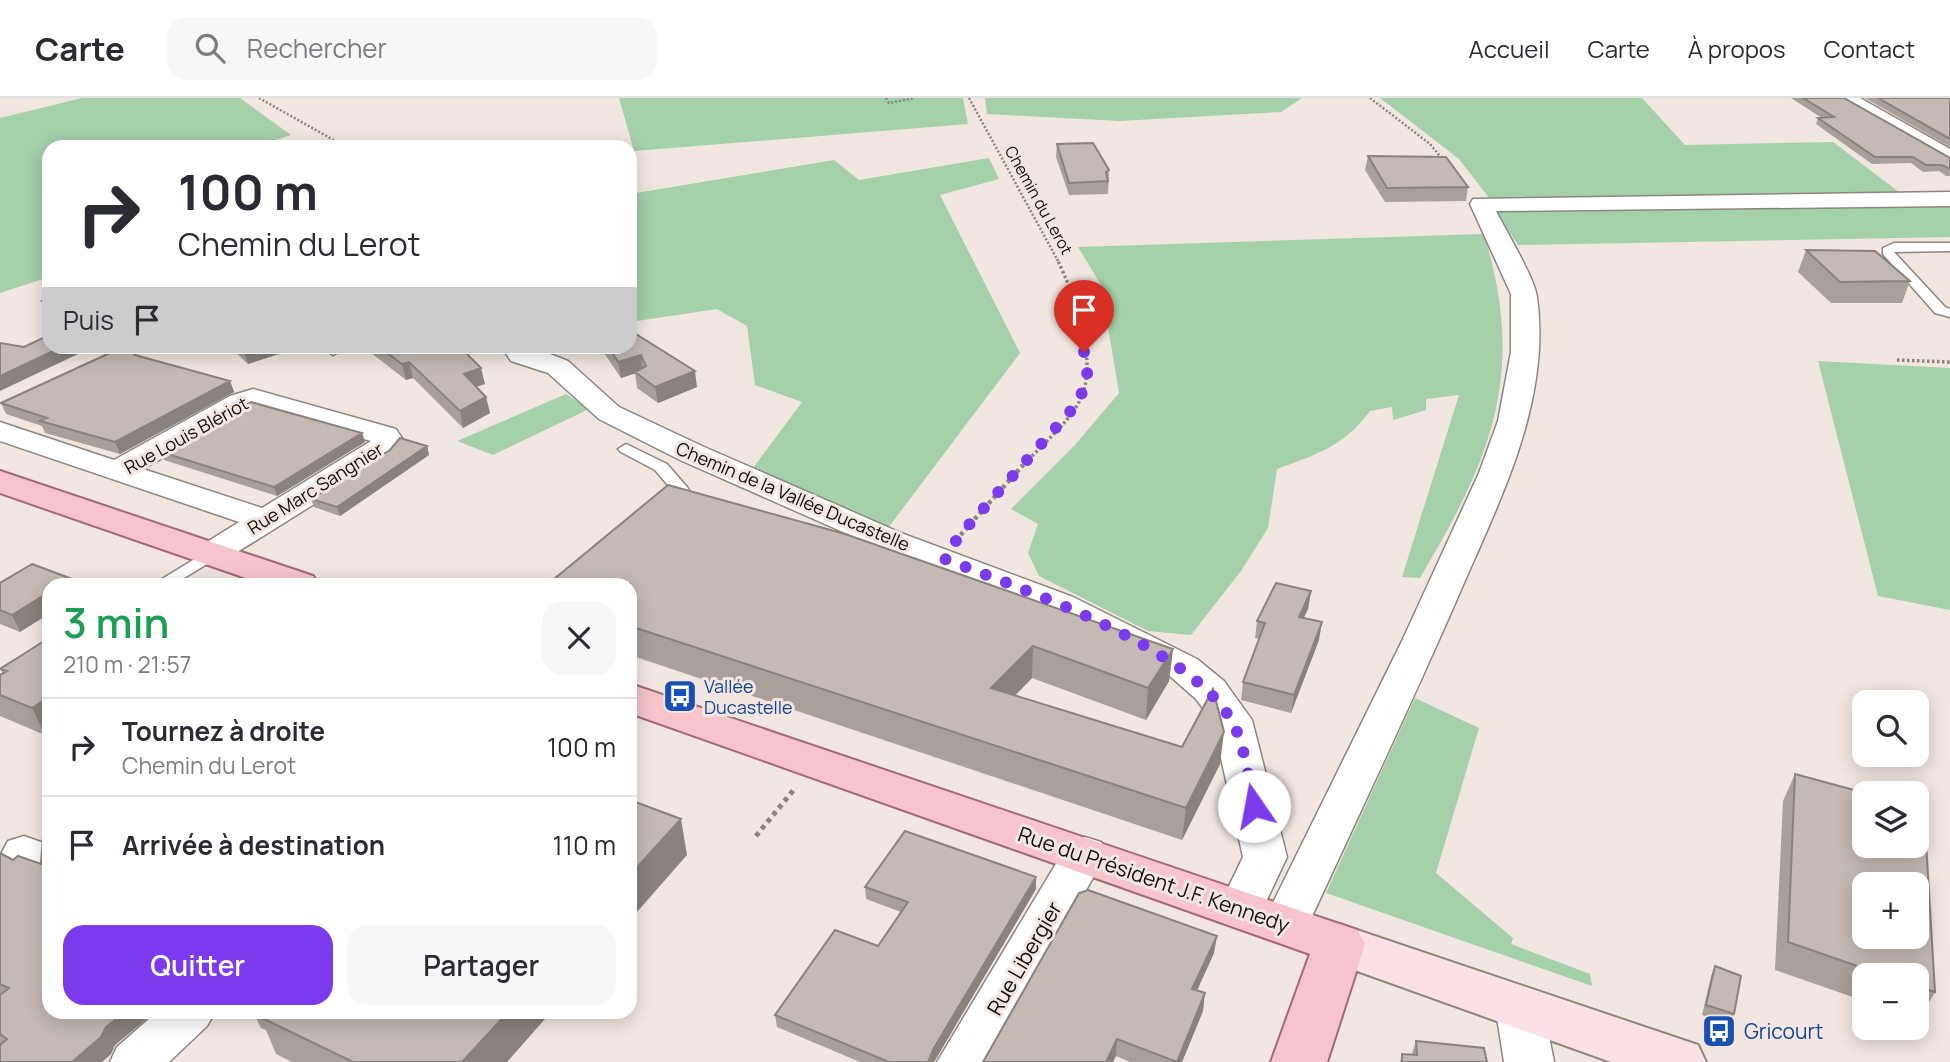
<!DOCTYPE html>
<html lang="fr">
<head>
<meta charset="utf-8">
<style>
	:root { --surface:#fff; --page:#f7f7f7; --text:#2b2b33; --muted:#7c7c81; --line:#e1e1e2; --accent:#7c3aed }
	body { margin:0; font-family:Manrope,sans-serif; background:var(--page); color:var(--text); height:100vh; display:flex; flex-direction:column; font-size:26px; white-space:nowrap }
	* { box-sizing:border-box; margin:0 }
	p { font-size:23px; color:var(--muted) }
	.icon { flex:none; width:38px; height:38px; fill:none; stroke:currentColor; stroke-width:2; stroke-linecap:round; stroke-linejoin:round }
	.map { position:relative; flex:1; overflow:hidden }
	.sheet { position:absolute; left:42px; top:480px; width:595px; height:441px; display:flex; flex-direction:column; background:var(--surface); border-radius:21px; box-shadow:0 4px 18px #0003 }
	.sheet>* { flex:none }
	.hud { position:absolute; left:42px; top:42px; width:595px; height:214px; border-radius:21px; box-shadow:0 4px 18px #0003; background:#fff; color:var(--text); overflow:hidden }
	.fabs { position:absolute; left:1852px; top:592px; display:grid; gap:14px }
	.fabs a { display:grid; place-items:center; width:77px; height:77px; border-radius:14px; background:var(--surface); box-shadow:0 4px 18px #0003; font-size:35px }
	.pin { position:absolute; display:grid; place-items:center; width:60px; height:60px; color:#fff; margin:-72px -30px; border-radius:50% 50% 50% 0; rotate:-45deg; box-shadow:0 0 7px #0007 }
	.pin .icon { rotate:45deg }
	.me { position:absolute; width:77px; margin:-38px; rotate:348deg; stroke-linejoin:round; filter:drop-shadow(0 0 5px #0008) }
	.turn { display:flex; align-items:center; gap:24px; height:147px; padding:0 21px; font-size:32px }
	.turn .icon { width:91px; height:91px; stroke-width:2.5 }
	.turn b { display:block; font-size:49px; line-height:60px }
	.then { display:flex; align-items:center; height:66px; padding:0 21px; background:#0003; gap:14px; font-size:26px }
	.round { display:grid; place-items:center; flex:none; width:74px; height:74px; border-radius:21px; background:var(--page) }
	.headline { display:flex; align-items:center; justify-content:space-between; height:119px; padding:0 21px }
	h1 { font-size:42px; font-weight:600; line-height:52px; color:#1e9e55 }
	.button { display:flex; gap:14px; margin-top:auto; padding:14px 21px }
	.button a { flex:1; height:80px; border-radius:21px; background:var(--accent); color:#fff; font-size:28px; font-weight:600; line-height:80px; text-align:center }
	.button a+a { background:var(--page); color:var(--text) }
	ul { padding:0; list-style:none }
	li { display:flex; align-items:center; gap:21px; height:98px; padding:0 21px; border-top:2px solid var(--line) }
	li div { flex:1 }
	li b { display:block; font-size:26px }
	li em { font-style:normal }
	header { display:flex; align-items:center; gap:42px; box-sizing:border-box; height:98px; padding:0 35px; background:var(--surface); border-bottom:2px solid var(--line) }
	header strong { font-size:33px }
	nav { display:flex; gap:38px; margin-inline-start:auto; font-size:24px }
	.search { width:490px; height:63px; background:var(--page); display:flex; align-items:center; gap:18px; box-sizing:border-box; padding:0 24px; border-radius:21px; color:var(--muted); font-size:26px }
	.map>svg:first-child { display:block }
	.green { fill:#a4d0aa }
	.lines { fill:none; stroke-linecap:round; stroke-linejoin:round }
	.service-casing { stroke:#8e857e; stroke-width:3 }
	.minor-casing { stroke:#8e857e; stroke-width:3 }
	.secondary-casing { stroke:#8e857e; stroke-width:4 }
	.primary-casing { stroke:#a36a72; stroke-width:4 }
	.path-far3 { stroke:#8a837e; stroke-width:2.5; stroke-dasharray:2 2; stroke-linecap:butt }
	.path-far2 { stroke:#8a837e; stroke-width:3.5; stroke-dasharray:2.5 2.5; stroke-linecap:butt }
	.path-far1 { stroke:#8a837e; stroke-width:4.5; stroke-dasharray:3.5 3.5; stroke-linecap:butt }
	.path { stroke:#8a837e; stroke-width:5; stroke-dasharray:4.5 4.5; stroke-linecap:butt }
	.service { fill:#fff; fill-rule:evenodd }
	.minor { fill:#fff; fill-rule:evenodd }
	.secondary { fill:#fbe1e6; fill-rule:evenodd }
	.primary { fill:#f7c4cc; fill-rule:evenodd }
	.wall { fill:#a9a09a }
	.shaded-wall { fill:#89827d }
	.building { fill:#c4bab3; stroke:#89827d; stroke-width:2; fill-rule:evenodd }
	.route { stroke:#7c3aed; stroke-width:12; stroke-dasharray:0 21.6 }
	.labels { text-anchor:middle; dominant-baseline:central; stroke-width:6; stroke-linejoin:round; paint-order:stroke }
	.far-street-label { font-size:16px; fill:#110e0b; stroke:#f2e7e0 }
	.street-label { font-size:18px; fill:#110e0b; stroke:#f2e7e0 }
	.transit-label { font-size:18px; fill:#164399; stroke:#f2e7e0; text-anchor:start }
	.near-street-label { font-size:21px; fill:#110e0b; stroke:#f2e7e0 }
	.near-transit-label { font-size:21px; fill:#164399; stroke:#f2e7e0; text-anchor:start }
</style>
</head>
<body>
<header>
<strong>Carte</strong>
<div class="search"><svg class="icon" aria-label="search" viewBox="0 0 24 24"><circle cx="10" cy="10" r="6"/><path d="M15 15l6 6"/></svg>Rechercher</div>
<nav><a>Accueil</a><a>Carte</a><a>À propos</a><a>Contact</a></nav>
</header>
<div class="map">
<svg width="1950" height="964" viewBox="0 0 1950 964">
	<rect width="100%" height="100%" fill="#f2e7e0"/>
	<path class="green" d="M82,0h158l51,37 -37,12h-205v130l-49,16v-175z
		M619,0h344l5,26 -334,27z
		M985,0h317l-21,14 -161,9 -133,-7z
		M1380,0h262l43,47 148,-3 66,50 -409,7 -31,-40z
		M989,60l10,21 -59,16 80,158 -132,175 -135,-60 49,-66 -47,-17 -8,-59 -30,-17 -87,13v-128l204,-34 25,20z
		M1950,107v32l-432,8 -25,-37z
		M1484,136c43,141 7,224 -64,344l-18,-1 57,-182 -33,4v11l-33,10 -1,-13 -22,4c-27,36 -53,43 -93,58l-9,59 -27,43 -50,64 -43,-4 -109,-55 -11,-23 10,-29 -27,-15 63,-63 45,-53 -18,-108 -23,-38z
		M1818,263l132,7v242l-72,-14z
		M566,296l23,15 -96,46 -36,-14z
		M1415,600l64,30 -43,145 77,65 -2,6 79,30 2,12 -266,-93z"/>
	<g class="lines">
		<g class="service-casing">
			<path id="service" d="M1894,145h56v8l-56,1 51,55 5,2v8l-15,-4 -52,-59v-6z
				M321,248h15l4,5 -7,4z
				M626,346l41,20 20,23 2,3 -15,18 -6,2 -8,-5 12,-15 -17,-20 -34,-18 -3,-3z
				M211,451l9,5 -3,4 -43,26h-20z"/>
		</g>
		<g class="minor-casing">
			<path id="minor" d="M1836,0h24l90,51v15z
				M1950,94v14l-454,5c10,20 38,66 41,86 15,109 -42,212 -83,309 -47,107 -97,213 -146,319l-7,13 -16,5 -16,-5 -7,-13 140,-284 77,-168 19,-52 13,-69v-58l-41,-90 3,-5z
				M501,248h28l39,15 51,46 83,39 199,87 172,64 124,62 27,22 28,39 35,137 -31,66 -16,6 -16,-6 -7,-12 26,-54 -30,-135 -17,-23 -25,-22 -124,-64 -170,-66 -197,-87 -81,-41 -51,-46 -37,-12z
				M253,291l143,40 8,12 -13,15 -168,105 -12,3 -12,-3 -5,-7 5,-7 40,-25 -239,-81v-19l114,38 116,-64zM253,309l118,34 -109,67 -119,-39z
				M24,738l25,9v34l-41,-16 -6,-11 6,-11z
				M1085,739l16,5 6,11 -118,209h-52l132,-220z
				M1519,887l17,6 7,14 11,57h-50l-9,-57 7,-14z
				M157,914h58l-8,14 -38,36h-59l7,-15z"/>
		</g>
		<g class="secondary-casing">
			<path id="secondary" d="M1339,826l359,121 8,17h-95l-290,-104 -8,-14 8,-14z"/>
		</g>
		<g class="primary-casing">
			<path id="primary" d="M0,373l313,105 5,8h-55l-263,-91z
				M630,586l727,246 8,14 -38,118h-56l39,-108 -680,-241z"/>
		</g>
		<path class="path-far3" d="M259,0l87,49
			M886,0l3,5 25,-5
			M969,0l89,163
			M1370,0l60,46 14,17"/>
		<path class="path-far2" d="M1897,262l53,2
			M1022,369c17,-20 44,-41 57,-65 21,-38 -4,-106 -22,-143"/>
		<path class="path-far1" d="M956,442l67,-75"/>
		<path class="path" d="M756,738l40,-49"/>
		<use href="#service" class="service"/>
		<use href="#minor" class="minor"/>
		<use href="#secondary" class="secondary"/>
		<use href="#primary" class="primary"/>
	</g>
	<path class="wall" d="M1791,0h53l106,60v18h-4l-7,-5 -16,1 -12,-9 -39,1 -56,-40 2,-6h4z
		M1865,0h85v49z
		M1057,46l52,26 -1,24 -39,1 -13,-38z
		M1368,58l100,31 -2,14 -81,1 -20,-32z
		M1806,152l104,31 -8,22h-71l-33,-31z
		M49,201v17l-2,-3 -5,-12z
		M229,248h61l1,4 -43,14z
		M362,248h97l26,38 -9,3 10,10 4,16 -27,15 -50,-50 -7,2z
		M603,248h27l67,41 -39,16 -21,-15 -2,-15 -14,5 -17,-25z
		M135,257l95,26 4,11 -114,62 -75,-21 -3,-7 -36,-12 -5,-11z
		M362,335l3,9 -88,54 -113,-36 -3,-8z
		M427,348l2,9 -89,61 -26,-9 -3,-8z
		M72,481l2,5h-25l-29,48 -20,-8v-41z
		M630,486l543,65 -4,32 -23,39 -114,-42 -17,17 205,69 -38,76 -552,-185z
		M1311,493l-3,18 -5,9 16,22 -28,73 -50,-13 2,-18 16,-43 -4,-1 2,-17z
		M49,540v95l-4,2 -45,-19v-41l3,-2 -3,-4z
		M1795,676l140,218 -16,28 -3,-1v-44h-52v26l-89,-31 8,-169z
		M0,755l13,7 28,4 8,148h106l-40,33 -4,9 -9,8h-102z
		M1036,779v12l-102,173h-74l-83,-35 -2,-12 103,-69 23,-34 -35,-13 -1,-12z
		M1214,855l-17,37 6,21 -21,51h-52l-14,-6 -3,6h-130z
		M1715,868l19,48 -4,10 -28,-9 9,-39z
		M253,914h298l-44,50h-215l-16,-8 -10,-24 -5,-2z
		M1416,943l71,21h-87l2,-8h10z"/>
	<path class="shaded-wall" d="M64,248h31l-95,45v-15z
		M248,248h42l1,4 -43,14 -5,-16z
		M641,257l2,16 -22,7 -3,-16z
		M409,264l4,16 -7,2 -4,-16z
		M481,270l4,16 -18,6 -3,-16z
		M695,273l2,16 -39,16 -3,-16z
		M230,283l4,11 -114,62 -5,-12z
		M486,299l4,16 -27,15 -3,-17z
		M362,335l3,9 -88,54 -3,-9z
		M427,348l2,9 -89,61 -3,-9z
		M72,481l2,5h-12z
		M1311,493l-3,18 -12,26 3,-18z
		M49,494v22l-29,18 -8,-17z
		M1322,524l-3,18 -28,73 3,-18z
		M1033,548l-1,32 -41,42v-32z
		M1173,551l-4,32 -23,39 2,-32z
		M49,599v36l-4,2 -13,-27z
		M1224,634l-4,32 -38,76 4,-32z
		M681,721l6,36 -57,65v-45z
		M1036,779v12l-102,173h-6l6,-14z
		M1217,838l-3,17 -24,53 2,-17z
		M1205,895l-2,18 -21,51h-5z
		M125,914h30l-40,33 -4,9 -9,8h-30l34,-35z
		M508,914h43l-44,50h-45z
		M1117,941l-1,17 -3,6h-7z"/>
	<path class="building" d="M1803,0h41l106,60v11l-8,-4h-16l-13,-8h-38l-57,-39 16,-1z
		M1878,0h72v41z
		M1093,45l16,27 -3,2 2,9 -39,2 -12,-39z
		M1368,58l78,1 22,30 -81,1z
		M1806,152l69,1 35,30 -70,1z
		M49,201v9l-7,-7z
		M630,233h1l64,40 -40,16 -20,-15 11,-6 -5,-11 -23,7 -10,-16h22z
		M49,237v11h15l-64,30v-33l24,4z
		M125,248l10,9 95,26 -115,61 -75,-21 7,-3 -46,-15z
		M378,248h81l22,22 -17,6 22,23 -26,14 -51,-49 -7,2z
		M251,304l111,31 -88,54 -113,-35z
		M400,340l27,8 -90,61 -26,-8 79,-49z
		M668,387l177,49 328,115 -25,39 -115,-42 -42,42 191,59 31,-58 11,43 -38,76 -556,-182v-42h-82z
		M32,466l40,15 -10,5h-13v8l-37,23 -12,-5v-27z
		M1276,485l35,8 -12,26 23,5 -28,73 -51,-13 22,-59 -8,-2z
		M49,540v59l-17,11 -32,-13v-20l7,-4 -7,-2z
		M1795,676l70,19h-1v52h52v-39l8,2 11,184 -19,-6v-11h-33l-95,-33zM1864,786h52v52h-52z
		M630,702l51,19 -51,56z
		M905,733l131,46 -102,171 -6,14h-39l-114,-47 60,-85 43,16 30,-44 -43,-15z
		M49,735v179h76l-19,15 -5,10 -29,25h-72v-17l7,-6 -7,-5v-39l9,-7 -9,-4v-131l13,7 5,-4 23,8 2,-27z
		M1088,792l129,46 -25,53 13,4 -28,69 -60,-23 -11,23h-123l96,-169z
		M1715,868l26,10 -7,38 -28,-9z
		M266,914h242l-46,50h-109l-93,-45z
		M1416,943l68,7 3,14h-85v-8l15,1z"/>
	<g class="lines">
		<path class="route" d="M1084,254l4,27 -11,25 -118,132 -14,23c81,32 239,85 285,159 15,24 18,60 24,88"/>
	</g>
	<defs>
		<g id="bus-square" transform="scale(1.75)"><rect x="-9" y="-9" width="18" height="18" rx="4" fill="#1a4fb4" stroke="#f2e7e0"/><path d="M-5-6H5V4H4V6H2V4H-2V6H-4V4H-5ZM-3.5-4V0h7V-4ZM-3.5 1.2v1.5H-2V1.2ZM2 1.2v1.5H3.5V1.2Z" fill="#fff"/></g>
	</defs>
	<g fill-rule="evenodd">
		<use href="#bus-square" x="680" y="598"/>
		<use href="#bus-square" x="1719" y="933"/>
	</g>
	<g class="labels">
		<g class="far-street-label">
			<text transform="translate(1039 102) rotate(61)">Chemin du Lerot</text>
		</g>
		<g class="street-label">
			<text transform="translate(186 337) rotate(-29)">Rue Louis Blériot</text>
			<text transform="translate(315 390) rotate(-32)">Rue Marc Sangnier</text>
			<text transform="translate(793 398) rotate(23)">Chemin de la Vallée Ducastelle</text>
		</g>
		<g class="transit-label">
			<text x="704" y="588">Vallée<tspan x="704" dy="21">Ducastelle</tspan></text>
		</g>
		<g class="near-street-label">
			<text transform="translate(1154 781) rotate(19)">Rue du Président J.F. Kennedy</text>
			<text transform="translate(1024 860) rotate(-60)">Rue Libergier</text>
		</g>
		<g class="near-transit-label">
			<text x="1744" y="933">Gricourt</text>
		</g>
	</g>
</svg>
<div class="fabs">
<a><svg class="icon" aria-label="search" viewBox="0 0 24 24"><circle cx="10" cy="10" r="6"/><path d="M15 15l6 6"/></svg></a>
<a><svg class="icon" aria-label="layers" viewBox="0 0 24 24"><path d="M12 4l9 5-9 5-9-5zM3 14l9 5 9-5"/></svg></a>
<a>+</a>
<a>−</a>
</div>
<div class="pin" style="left:1084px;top:254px;background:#d93025"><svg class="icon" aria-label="arrive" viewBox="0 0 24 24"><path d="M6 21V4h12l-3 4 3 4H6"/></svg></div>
<svg class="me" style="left:1254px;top:708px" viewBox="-20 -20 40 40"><circle r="19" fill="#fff"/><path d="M0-13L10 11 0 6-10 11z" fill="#7c3aed"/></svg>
<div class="hud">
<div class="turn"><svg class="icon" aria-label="right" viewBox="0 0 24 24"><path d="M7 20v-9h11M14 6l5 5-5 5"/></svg><div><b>100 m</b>Chemin du Lerot</div></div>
<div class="then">Puis<svg class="icon" aria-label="arrive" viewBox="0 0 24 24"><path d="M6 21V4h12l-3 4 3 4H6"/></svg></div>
</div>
<section class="sheet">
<div class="headline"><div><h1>3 min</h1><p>210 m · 21:57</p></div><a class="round"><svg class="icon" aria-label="close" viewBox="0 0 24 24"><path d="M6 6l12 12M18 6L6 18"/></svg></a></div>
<ul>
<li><svg class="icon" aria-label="right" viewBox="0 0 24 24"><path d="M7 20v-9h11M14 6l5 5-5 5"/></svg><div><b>Tournez à droite</b><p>Chemin du Lerot</p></div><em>100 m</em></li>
<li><svg class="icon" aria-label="arrive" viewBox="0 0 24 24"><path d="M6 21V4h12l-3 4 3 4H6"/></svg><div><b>Arrivée à destination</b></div><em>110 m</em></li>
</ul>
<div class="button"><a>Quitter</a><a>Partager</a></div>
</section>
</div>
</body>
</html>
